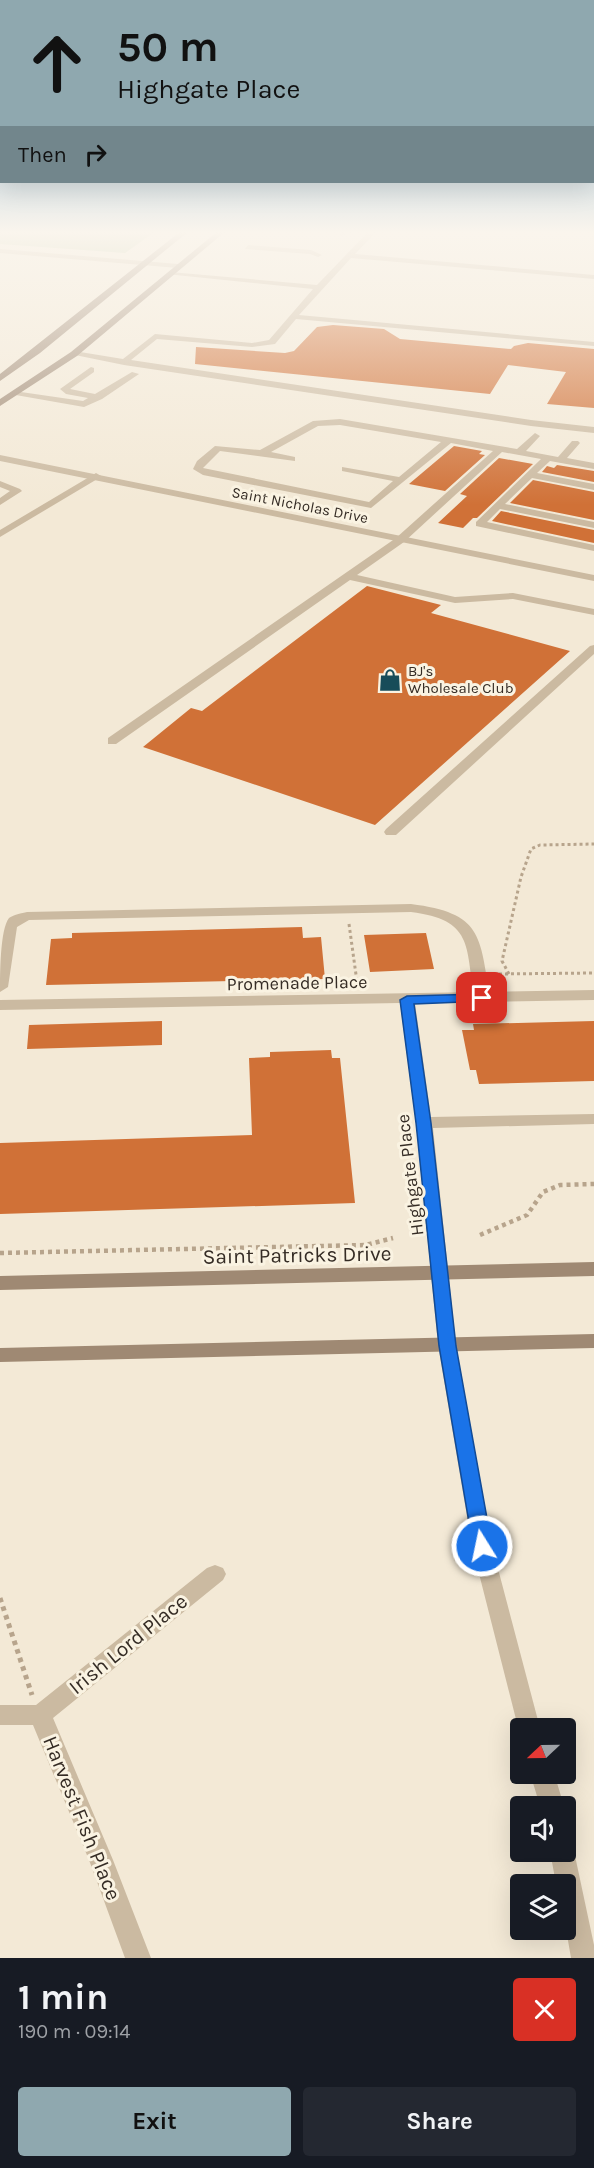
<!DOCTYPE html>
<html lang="en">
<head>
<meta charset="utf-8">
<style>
	:root { --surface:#171b24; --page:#242831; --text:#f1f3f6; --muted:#9ea1a6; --accent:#8fa8af }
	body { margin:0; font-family:Karla,sans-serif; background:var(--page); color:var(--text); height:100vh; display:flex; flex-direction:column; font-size:22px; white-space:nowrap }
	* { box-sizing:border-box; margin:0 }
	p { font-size:20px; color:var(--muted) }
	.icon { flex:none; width:33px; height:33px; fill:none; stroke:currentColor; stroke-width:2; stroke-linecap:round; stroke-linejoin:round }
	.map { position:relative; height:1958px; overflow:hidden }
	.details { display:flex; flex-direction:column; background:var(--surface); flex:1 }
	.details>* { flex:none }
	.banner { position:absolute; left:0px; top:0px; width:594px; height:183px; box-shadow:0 6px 24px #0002; background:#8fa8af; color:#111; overflow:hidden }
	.needle { width:39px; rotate:248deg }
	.controls { position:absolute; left:510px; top:1718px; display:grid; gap:12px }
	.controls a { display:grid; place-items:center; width:66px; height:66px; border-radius:6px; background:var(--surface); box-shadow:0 6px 24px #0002; font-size:30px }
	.pin { position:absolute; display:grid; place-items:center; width:51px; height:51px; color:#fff; margin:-26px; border-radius:12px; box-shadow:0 3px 9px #0006 }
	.me { position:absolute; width:66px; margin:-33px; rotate:350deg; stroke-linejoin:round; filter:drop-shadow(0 0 4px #0008) }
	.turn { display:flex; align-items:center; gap:21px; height:126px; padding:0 18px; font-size:27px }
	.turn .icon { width:78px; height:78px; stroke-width:2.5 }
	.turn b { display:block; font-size:42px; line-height:51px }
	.then { display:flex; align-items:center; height:57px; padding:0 18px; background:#0003; gap:12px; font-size:22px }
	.round { display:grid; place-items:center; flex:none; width:63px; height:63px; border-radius:6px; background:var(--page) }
	.overview { display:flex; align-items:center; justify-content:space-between; height:102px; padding:0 18px }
	h1 { font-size:36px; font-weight:700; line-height:45px }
	.button { display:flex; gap:12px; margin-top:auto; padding:12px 18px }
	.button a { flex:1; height:69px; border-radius:6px; background:var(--accent); color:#111; font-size:24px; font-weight:700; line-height:69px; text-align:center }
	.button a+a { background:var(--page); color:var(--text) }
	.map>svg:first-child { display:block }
	.green { fill:#adc295 }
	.building { fill:#d07137 }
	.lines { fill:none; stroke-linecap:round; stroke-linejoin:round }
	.path-far2 { stroke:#b7a48c; stroke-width:3; stroke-dasharray:3 3; stroke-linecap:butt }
	.path-far1 { stroke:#b7a48c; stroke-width:4.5; stroke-dasharray:4 4; stroke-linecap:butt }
	.path { stroke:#b7a48c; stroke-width:5; stroke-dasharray:4.5 4.5; stroke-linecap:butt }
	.service { fill:#cbbaa1; fill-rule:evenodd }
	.minor { fill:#cbbaa1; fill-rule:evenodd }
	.secondary { fill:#9f8973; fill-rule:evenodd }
	.route { fill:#1a73e8; stroke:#114b97; stroke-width:1.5 }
	.labels { text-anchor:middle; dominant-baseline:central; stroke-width:6; stroke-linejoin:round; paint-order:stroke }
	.far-street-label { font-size:15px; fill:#352c25; stroke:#faf3e2 }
	.far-poi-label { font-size:15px; fill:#352c25; stroke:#faf3e2; text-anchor:start }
	.street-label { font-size:18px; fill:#352c25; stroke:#faf3e2 }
	.near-street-label { font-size:21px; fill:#352c25; stroke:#faf3e2 }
</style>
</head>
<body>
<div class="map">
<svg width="594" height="1958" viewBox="0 0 594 1958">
	<rect width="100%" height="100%" fill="#f3e9d6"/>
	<path class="green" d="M0,231h156l-31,22 -125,-9z"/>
	<path class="building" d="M333,325l51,4 16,10 111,10 3,-3 14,-3 66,6v59l-47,-4 19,-32 -58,-7 -18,29 -295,-30 1,-17 89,6 9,-2 23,-24z
		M454,446l28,5 -3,3 6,1 -40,36 -36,-7z
		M499,458l34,6 -56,54h-4l-10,10 -25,-5 29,-27 -7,-2z
		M557,465l37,6v11l-52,-10 5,-6 7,2z
		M533,480l61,12v28l-84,-17z
		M501,511l93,19v13l-102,-22z
		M367,586l74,19 -10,8 139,38 -195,174 -232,-78 48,-39 11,3z
		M302,927l1,11 18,-1 4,42 -279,6 5,-46 21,-1v-5z
		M426,933l8,36 -64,3 -6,-37z
		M162,1021v24l-135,4 2,-24z
		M594,1021v60l-115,3 -3,-14h-6l-8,-40h12l-1,-6z
		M331,1050l1,8h8l15,145 -355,11v-71l252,-8 -3,-77 21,-1v-5z"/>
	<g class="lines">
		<path class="path-far2" d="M349,924l8,58
			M499,974l95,-1
			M509,974l-7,-13 19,-84 10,-28 9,-4 54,-1"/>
		<path class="path-far1" d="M480,1235l47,-20 16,-23 17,-7 34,-1
			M0,1253l366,-8 27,-7"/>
		<path class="path" d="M0,1598l32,97"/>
		<path class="service" d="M345,231h11l-16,5v-4z
			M369,231h8l-22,23 239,21v4l-243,-21 -52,57 295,27v4l-298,-27 -21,25 -23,3 -95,-8 -26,21 400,60 63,7v6l-63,-7 -407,-61 -54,-11 4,-3 49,8 32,-25 97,9 17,-3 44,-51 -147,-15 4,-2 147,13z
			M248,245l63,5 11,5 -4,2 -8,-3 -65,-5z
			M91,367l3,1v4l-24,17 25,5 37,-22 7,2 -37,25 -18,8 -74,-13 4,-3 69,10 5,-3 -22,-4 -6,-5z
			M340,419l177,30 18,-16 5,3 -14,15 32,6 14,-16h6l2,2 -13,15 27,5v6l-44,-8 -13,12 57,11v6l-62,-12 -27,26 89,18v6l-94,-19 -13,13 107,23v6l-118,-25v-4l65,-63 -39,-7 -98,90 -47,33 98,22 58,-4 81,16v6l-81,-16 -58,4 -105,-23 -234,164h-8v-6l288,-200 97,-87 -42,-8 -80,65 -168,-33 -10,-6 4,-8 18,-15 45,4 53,-29zM340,425l101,17 -42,35 -57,-10v4l51,10 -24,21 -166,-34 17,-17 75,10v-4l-24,-5 47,-26z
			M96,473l5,3 -2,2 -99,59v-7z
			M0,481l20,8 2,2 -22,14v-7l10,-7 -10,-4z
			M594,645v9l-198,181h-10l-2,-3 2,-3 204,-183z
			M411,904c71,9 69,31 79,94l-3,3 -5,2 -8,-5c-8,-53 -1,-78 -63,-86l-382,8 -12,7 -9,60 -8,5c0,-17 0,-63 9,-74 4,-3 13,-5 18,-6z"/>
		<path class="minor" d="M0,249l178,15 4,2 -4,2 -178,-15z
			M0,455l594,120v6l-594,-120z
			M594,990v10l-179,3 16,114 163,-3v10l-161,4 23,217 36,201 48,182h-20v7l-48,-189 -34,-201 -22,-222 -16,-120 -400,7v-10z
			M215,1565l8,3 3,6 -3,6 -170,138 60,142 38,98h-26l-36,-98 -56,-135h-33v-20h36l171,-137z
			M530,1773h24l10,33h-24z
			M566,1841l5,2 3,8 20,94v13h-23l-5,-29v-45h-10l-6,-33h16z"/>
		<path class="secondary" d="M181,231h8l-149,122 -40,28v-7z
			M218,231h8l-149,125 -77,50v-7l71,-47z
			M594,1262v14l-594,14v-14z
			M594,1334v14l-594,14v-14z"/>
	</g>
	<linearGradient id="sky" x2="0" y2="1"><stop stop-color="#79aed2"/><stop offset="0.46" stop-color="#faf5ed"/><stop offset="1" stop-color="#faf5ed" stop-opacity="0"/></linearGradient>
	<rect width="594" height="505" fill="url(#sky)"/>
	<path class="route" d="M482,994l7,4 -2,3 -73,3 17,119 25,223 36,200 -3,6 -7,2 -7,-2 -2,-6 -34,-200 -23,-223 -16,-123 7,-4z"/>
	<defs>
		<g id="shop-bare" transform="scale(1.8)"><path d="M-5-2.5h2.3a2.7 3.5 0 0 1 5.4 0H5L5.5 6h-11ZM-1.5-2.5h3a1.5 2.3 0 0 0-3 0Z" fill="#174c59" stroke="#faf3e2" stroke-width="2.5" paint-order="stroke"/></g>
	</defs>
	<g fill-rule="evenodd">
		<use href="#shop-bare" x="390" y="680"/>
	</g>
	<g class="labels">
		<g class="far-street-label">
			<text transform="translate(300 505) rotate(11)">Saint Nicholas Drive</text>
		</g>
		<g class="far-poi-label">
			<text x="408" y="671">BJ's<tspan x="408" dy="17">Wholesale Club</tspan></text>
		</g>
		<g class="street-label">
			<text transform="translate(297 983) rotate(-1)">Promenade Place</text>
			<text transform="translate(410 1175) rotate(-97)">Highgate Place</text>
		</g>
		<g class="near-street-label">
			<text transform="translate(297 1255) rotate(-1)">Saint Patricks Drive</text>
			<text transform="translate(128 1644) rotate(-39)">Irish Lord Place</text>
			<text transform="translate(82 1818) rotate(68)">Harvest Fish Place</text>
		</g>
	</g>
</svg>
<div class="controls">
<a><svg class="needle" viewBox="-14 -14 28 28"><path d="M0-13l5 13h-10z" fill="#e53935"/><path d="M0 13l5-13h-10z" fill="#9ea1a6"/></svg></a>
<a><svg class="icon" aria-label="sound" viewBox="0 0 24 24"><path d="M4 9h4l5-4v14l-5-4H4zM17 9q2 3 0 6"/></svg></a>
<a><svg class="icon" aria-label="layers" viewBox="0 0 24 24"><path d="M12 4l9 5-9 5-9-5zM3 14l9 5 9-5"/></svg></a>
</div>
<div class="pin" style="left:482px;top:998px;background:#d93025"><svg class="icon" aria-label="arrive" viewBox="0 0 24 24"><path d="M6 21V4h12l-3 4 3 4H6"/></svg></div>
<svg class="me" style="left:482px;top:1546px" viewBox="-20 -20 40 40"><circle r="17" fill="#1a73e8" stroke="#fff" stroke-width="3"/><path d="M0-11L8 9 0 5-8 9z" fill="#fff"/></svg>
<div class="banner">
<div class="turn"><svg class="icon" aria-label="ahead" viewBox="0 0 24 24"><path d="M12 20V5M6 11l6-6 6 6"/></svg><div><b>50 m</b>Highgate Place</div></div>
<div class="then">Then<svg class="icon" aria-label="right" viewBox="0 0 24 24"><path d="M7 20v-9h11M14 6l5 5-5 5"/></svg></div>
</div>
</div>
<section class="details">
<div class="overview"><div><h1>1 min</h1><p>190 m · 09:14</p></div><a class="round" style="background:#d93025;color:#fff"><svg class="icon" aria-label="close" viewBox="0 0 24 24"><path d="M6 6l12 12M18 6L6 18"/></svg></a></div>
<div class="button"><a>Exit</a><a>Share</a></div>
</section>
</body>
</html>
